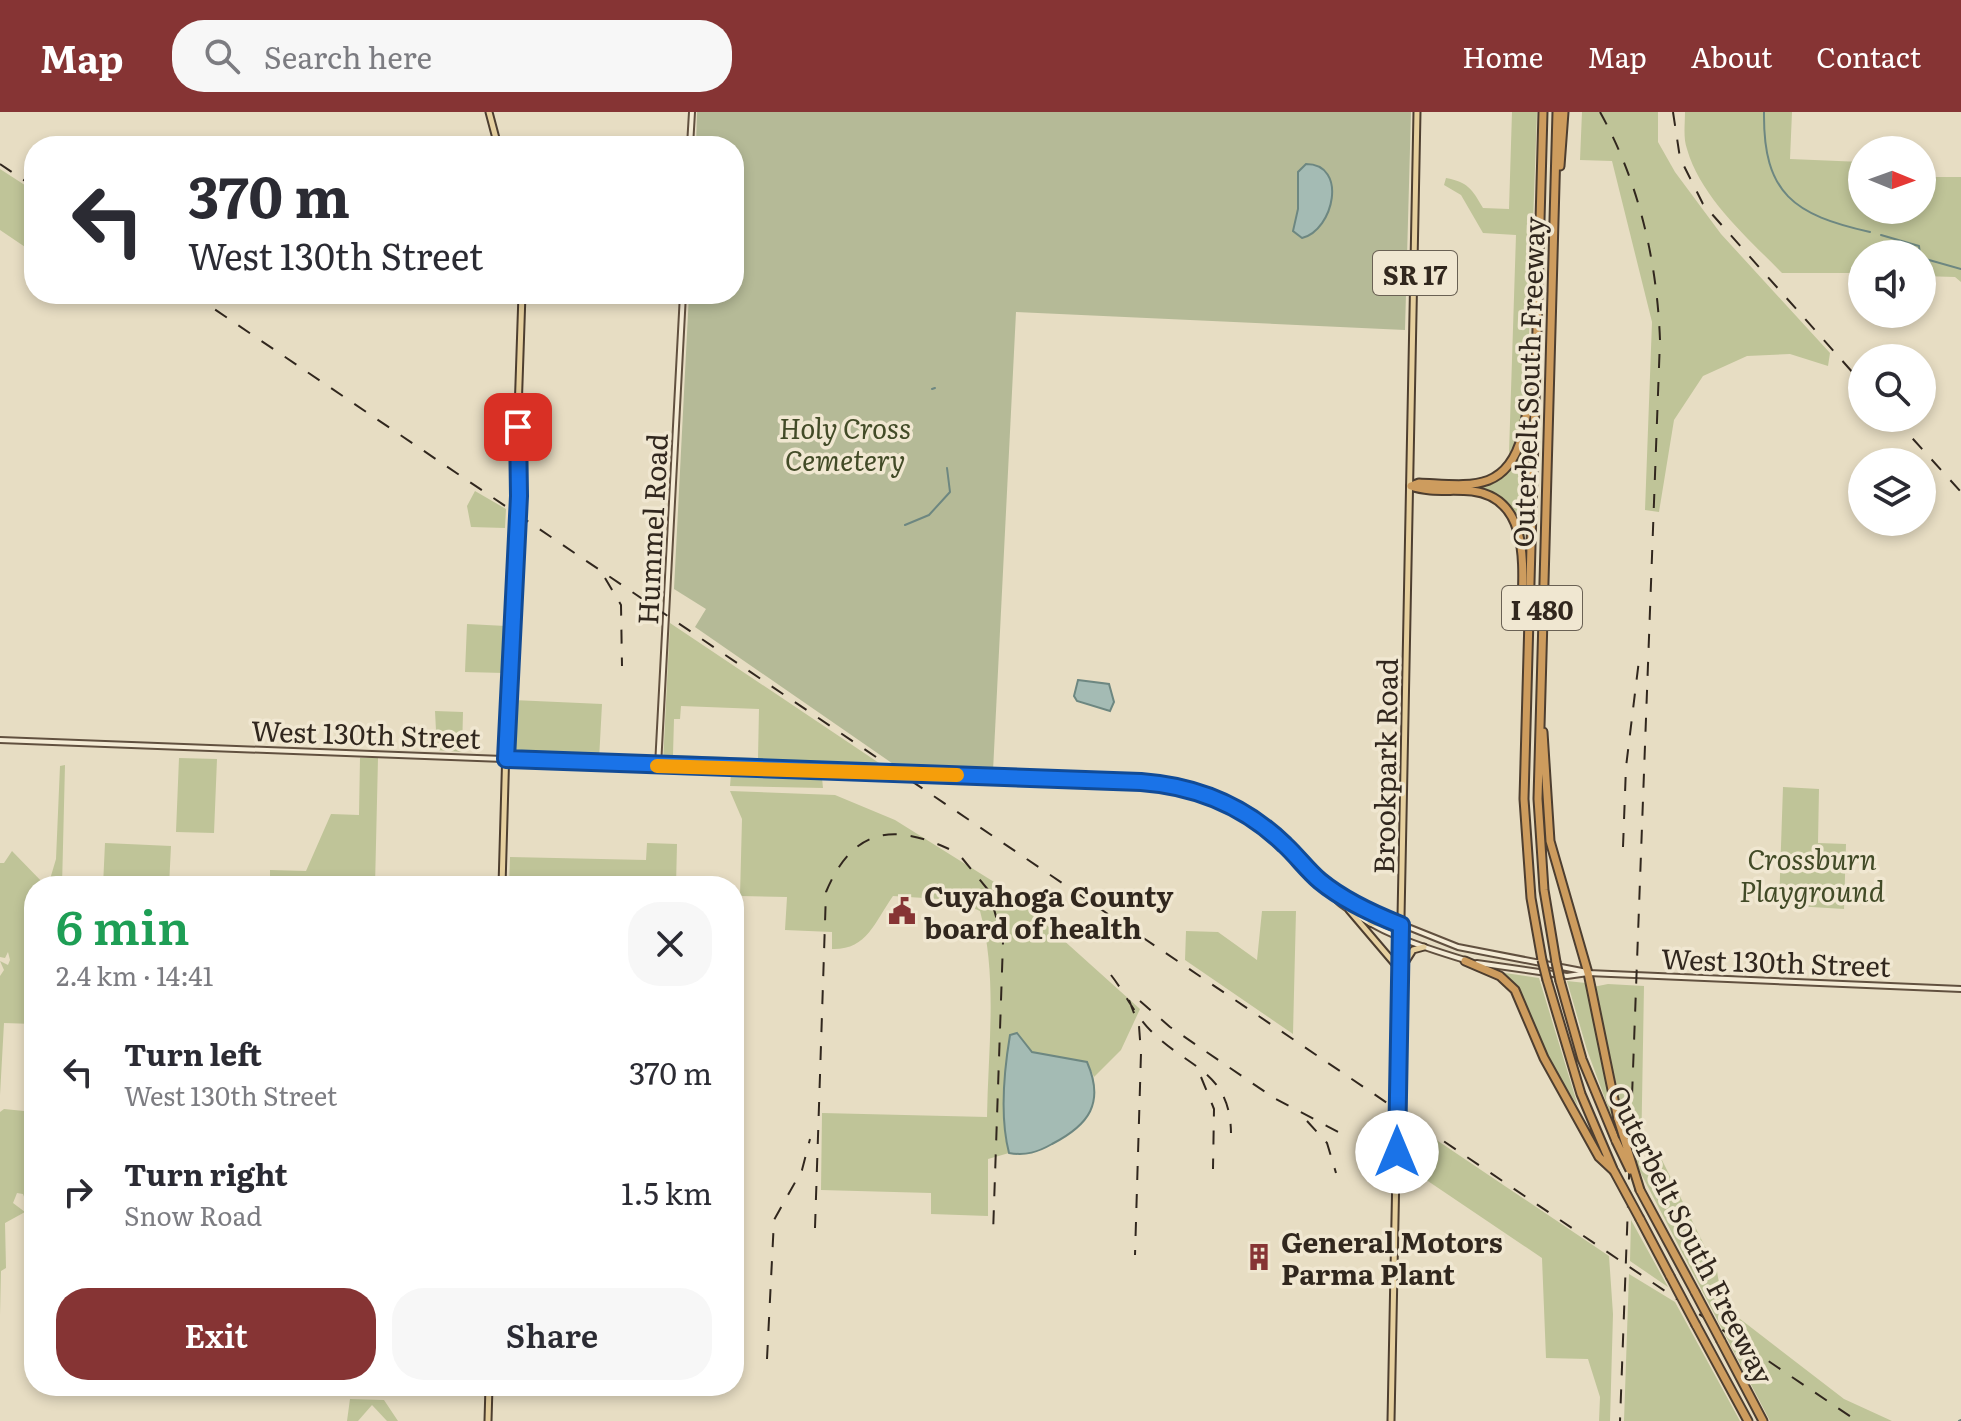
<!DOCTYPE html>
<html lang="en">
<head>
<meta charset="utf-8">
<style>
	:root { --surface:#fff; --page:#f7f7f7; --text:#2b2b33; --muted:#7c7c81; --accent:#863434 }
	body { margin:0; font-family:Literata,serif; background:var(--page); color:var(--text); height:100vh; display:flex; flex-direction:column; font-size:30px; white-space:nowrap }
	* { box-sizing:border-box; margin:0 }
	p { font-size:26px; color:var(--muted) }
	.icon { flex:none; width:44px; height:44px; fill:none; stroke:currentColor; stroke-width:2; stroke-linecap:round; stroke-linejoin:round }
	.map { position:relative; flex:1; overflow:hidden }
	.details { position:absolute; left:24px; top:764px; width:720px; height:520px; display:flex; flex-direction:column; background:var(--surface); border-radius:32px; box-shadow:0 4px 12px #0003 }
	.details>* { flex:none }
	.banner { position:absolute; left:24px; top:24px; width:720px; height:168px; border-radius:32px; box-shadow:0 4px 12px #0003; background:#fff; color:var(--text); overflow:hidden }
	.needle { width:52px; rotate:91deg }
	.buttons { position:absolute; left:1848px; top:24px; display:grid; gap:16px }
	.buttons a { display:grid; place-items:center; width:88px; height:88px; border-radius:50%; background:var(--surface); box-shadow:0 4px 12px #0003; font-size:40px }
	.pin { position:absolute; display:grid; place-items:center; width:68px; height:68px; color:#fff; margin:-34px; border-radius:16px; box-shadow:0 4px 12px #0006 }
	.me { position:absolute; width:88px; margin:-44px; rotate:0deg; stroke-linejoin:round; filter:drop-shadow(0 0 6px #0008) }
	.turn { display:flex; align-items:center; gap:28px; height:168px; padding:0 32px; font-size:36px }
	.turn .icon { width:104px; height:104px; stroke-width:2.5 }
	.turn b { display:block; font-size:56px; line-height:68px }
	.round { display:grid; place-items:center; flex:none; width:84px; height:84px; border-radius:32px; background:var(--page) }
	.headline { display:flex; align-items:center; justify-content:space-between; height:136px; padding:0 32px }
	h1 { font-size:48px; font-weight:600; line-height:60px; color:#1e9e55 }
	.button { display:flex; gap:16px; margin-top:auto; padding:16px 32px }
	.button a { flex:1; height:92px; border-radius:32px; background:var(--accent); color:#fff; font-size:32px; font-weight:600; line-height:92px; text-align:center }
	.button a+a { background:var(--page); color:var(--text) }
	ul { padding:0; list-style:none }
	li { display:flex; align-items:center; gap:24px; height:120px; padding:0 32px }
	li div { flex:1 }
	li b { display:block; font-size:30px }
	li em { font-style:normal }
	header { display:flex; align-items:center; gap:48px; box-sizing:border-box; height:112px; padding:0 40px; background:var(--accent); color:#fff }
	header strong { font-size:38px }
	nav { display:flex; gap:44px; margin-inline-start:auto; font-size:28px }
	.search { width:560px; height:72px; background:var(--page); display:flex; align-items:center; gap:20px; box-sizing:border-box; padding:0 28px; border-radius:32px; color:var(--muted); font-size:30px }
	.map>svg:first-child { display:block }
	.green { fill:#bfc498; fill-rule:evenodd }
	.cemetery { fill:#b5ba97 }
	.water { fill:#a4bbb4; stroke:#6d8781; stroke-width:2 }
	.lines { fill:none; stroke-linecap:round; stroke-linejoin:round }
	.stream { stroke:#6d8781; stroke-width:2 }
	.secondary-casing { stroke:#61503f; stroke-width:8 }
	.primary-casing { stroke:#4d3e30; stroke-width:9 }
	.highway-casing { stroke:#4d3e30; stroke-width:11 }
	.secondary { stroke:#f4ebd5; stroke-width:4 }
	.primary { stroke:#e6d09f; stroke-width:5 }
	.highway { stroke:#cd9c5e; stroke-width:7 }
	.rail { stroke:#31271e; stroke-width:2; stroke-dasharray:14 14; stroke-linecap:butt }
	.highway-bridge-casing { stroke:#4d3e30; stroke-width:11; stroke-linecap:butt }
	.highway-bridge { stroke:#cd9c5e; stroke-width:7 }
	.route-casing { stroke:#114b97; stroke-width:20 }
	.route { stroke:#1a73e8; stroke-width:14 }
	.slow { stroke:#f59e0b; stroke-width:14 }
	.labels { text-anchor:middle; dominant-baseline:central; stroke-width:7; stroke-linejoin:round; paint-order:stroke }
	.shield { fill:#f0e7d1; stroke:#6a6154; stroke-width:2 }
	.shield-label { font-size:26px; font-weight:bold; fill:#31271e }
	.street-label { font-size:28px; fill:#31271e; stroke:#f0e7d1 }
	.park-label { font-size:28px; font-style:italic; fill:#424b27; stroke:#f0e7d1 }
	.poi-label { font-size:28px; font-weight:bold; fill:#31271e; stroke:#f0e7d1; text-anchor:start }
</style>
</head>
<body>
<header>
<strong>Map</strong>
<div class="search"><svg class="icon" aria-label="search" viewBox="0 0 24 24"><circle cx="10" cy="10" r="6"/><path d="M15 15l6 6"/></svg>Search here</div>
<nav><a>Home</a><a>Map</a><a>About</a><a>Contact</a></nav>
</header>
<div class="map">
<svg width="1961" height="1309" viewBox="0 0 1961 1309">
	<rect width="100%" height="100%" fill="#e7ddc3"/>
	<path class="green" d="M1512,0h25l-10,277 -10,51 -8,13 7,-218 -33,-2 -22,-38 -17,-10 2,-7c22,4 26,11 37,30l26,1z
		M1582,0h76v30l17,30 46,62 109,119 -2,13 -38,-12 -43,2 -44,20 -29,44 -15,92 -14,-2 7,-188 -40,-161 -32,-1z
		M1685,0h107l-2,47 72,3v48h60v-46h8v13h31v105l-6,-5 -33,-1v-22h-60v19h-80c-34,-35 -81,-75 -95,-124 -4,-11 -2,-25 -2,-37z
		M0,57l34,22v62l-34,-23z
		M1526,320l-1,104 -2,1 -7,-20 -38,-30 28,-15z
		M475,379l31,18 -1,19 -34,-1 -4,-21z
		M670,511l215,144 -222,-4zM681,594l78,3 -1,49 -85,-3 1,-36h6z
		M467,512l39,2 -2,47 -39,-1z
		M513,588l89,4 -3,56 -84,-8 -4,-7z
		M435,599l28,1 -1,40 -25,-2z
		M179,646l38,1 -3,74 -38,-1z
		M360,646h18l-3,128h-105v-16l36,1 25,-57 28,1z
		M65,653l-3,121h-14l8,-27 4,-93z
		M731,662l91,4 1,10 -93,-2z
		M1783,675l36,2 -1,54 28,1 -2,65 -65,-4z
		M730,679l105,4 60,25 115,72 130,117 -19,41 -27,27 -7,-15 -55,-10 -7,-6 -20,91 4,16 -21,6v57l-57,-2v-21l-110,-3 1,-77 165,4c1,-67 11,-141 -7,-206l-25,-11 -62,-4c-19,27 -26,54 -61,53v-17l-47,-2 2,-33 -47,-1 2,-77z
		M105,731l66,3 -2,40h-66z
		M647,731l30,1 -1,42h-167l1,-29 136,3z
		M12,739l34,35h-12v138l-30,-1 -4,72v-119l4,-6 -4,-9 8,4 2,-5 -2,-8 -3,6 -5,-1v-94h4z
		M1262,799h34l-3,123 -108,-74 1,-29 32,1 39,28z
		M1498,860l41,6 39,128 -32,-49 -25,-60z
		M1567,869l19,2 28,140 -27,-73z
		M1608,872l36,2 -3,173 21,1 55,111 6,39 12,5 109,84 48,22h-122l-134,-257 -15,-47 -28,-130z
		M4,997l30,3v81l-1,9h-7l-3,-8 -6,-1 -4,10 12,9 -20,11 1,45 -5,3 -1,44v-203z
		M1432,1025l177,119 4,58 -3,107h-11l1,-24 -12,-38 -42,-1 -4,-100 -126,-85z
		M1631,1108l37,67 -38,-26z
		M1629,1162l46,28 65,119h-116z
		M350,1287l34,1 14,21h-11l-15,-16 -14,16h-11z"/>
	<path class="cemetery" d="M697,0h714l-6,218 -389,-18 -23,459 -94,-3 -204,-141 11,-18 -32,-20 15,-295h45v-148h-38z"/>
	<path class="water" d="M1306,52c42,0 28,66 -4,74l-9,-7 5,-22v-37z
		M1078,568l31,4 5,18 -4,9 -33,-10 -3,-5z
		M1017,921l15,19 55,10c18,41 2,63 -35,82 -14,8 -26,12 -43,9 -9,-35 -5,-82 1,-118z"/>
	<g class="lines">
		<path class="stream" d="M1764,0c-1,82 30,103 106,120
			M1881,123l38,11 1,8
			M1922,146l39,11
			M932,277l3,-1
			M905,413l24,-10 21,-23 -3,-24
			M1959,1309l2,-1"/>
		<g class="secondary-casing">
			<path id="secondary" d="M690,34l2,-34
				M0,628l1165,44c54,9 99,36 136,76 14,15 26,33 41,45 36,28 80,42 123,55
				M658,654l25,-472
				M1325,772l43,27 90,36 129,25
				M1477,851l90,13 21,-3 373,16"/>
		</g>
		<g class="primary-casing">
			<path id="primary" d="M489,0l9,34
				M511,508l11,-326
				M502,774l7,-244 9,-126v-89
				M1349,798l51,60
				M1370,811l31,3
				M1401,857l12,-19 11,-3
				M488,1309l1,-35
				M1391,1309l26,-1309"/>
		</g>
		<g class="highway-casing">
			<path id="highway" d="M1560,54l4,-54
				M1411,374c19,7 41,3 61,5 58,7 51,75 50,117l6,10
				M1411,374l8,-3c49,2 87,11 103,-47 4,-14 4,-30 11,-43
				M1543,620l7,109 38,132 30,146
				M1542,848l-11,-62 -7,-99 19,-687
				M1465,849l35,15 15,14 29,68 55,99 15,14
				M1556,850l-12,-72 -6,-91 19,-687
				M1547,868l34,114 32,75
				M1560,869l22,78 34,82
				M1640,1078l55,102
				M1640,1107l30,57
				M1696,1213l52,96
				M1721,1229l42,80"/>
		</g>
		<use href="#secondary" class="secondary"/>
		<use href="#primary" class="primary"/>
		<use href="#highway" class="highway"/>
		<path class="rail" d="M1600,0c39,70 57,149 60,228l-40,1081
			M1673,0l7,46 23,46 159,179
			M0,52l34,23
			M192,182l1665,1127
			M1894,306l67,74
			M605,466l16,27 1,61
			M1623,735l3,-80 13,-107
			M962,746l27,33 14,51 -10,292
			M1111,863c14,18 24,40 40,56 36,37 79,39 80,102
			M1129,888l10,26 2,27 -6,202
			M1140,889l30,26 104,71 70,37
			M1201,965l13,32 -1,60
			M1307,1009l20,22 9,30
			M815,1116l11,-336c26,-62 65,-70 123,-43
			M767,1247l7,-139 28,-50 8,-31"/>
		<g class="highway-bridge-casing">
			<path id="highway-bridge" d="M1542,848l5,20
				M1556,850l4,19
				M1618,1007l22,71
				M1616,1029l14,29
				M1614,1059l26,48
				M1670,1164l26,49
				M1695,1180l26,49"/>
		</g>
		<use href="#highway-bridge" class="highway-bridge"/>
	</g>
	<g class="lines">
		<g class="route-casing">
			<path id="route" d="M518,315l1,69 -13,263 635,23c56,4 104,24 144,63 12,11 22,25 35,36 23,19 53,33 81,44l-4,227"/>
		</g>
		<use href="#route" class="route"/>
		<path class="slow" d="M657,654l300,9"/>
	</g>
	<defs>
		<g id="civic-bare" transform="scale(2.16)"><path d="M-.6-6.5H3V-4.5H.6V-3L4-1V1h2V6H-6V1h2V-1L-.6-3ZM-1.2 2.5V6h2.4V2.5Z" fill="#863434" stroke="#f0e7d1" stroke-width="2.5" paint-order="stroke"/></g>
		<g id="building-bare" transform="scale(2.16)"><path d="M-4-6H4V6H1V3H-1V6H-4ZM-2.5-4.3h1.7v1.8h-1.7ZM.8-4.3h1.7v1.8H.8ZM-2.5-1h1.7V.8h-1.7ZM.8-1h1.7V.8H.8Z" fill="#863434" stroke="#f0e7d1" stroke-width="2.5" paint-order="stroke"/></g>
	</defs>
	<g fill-rule="evenodd">
		<use href="#civic-bare" x="902" y="799"/>
		<use href="#building-bare" x="1259" y="1145"/>
	</g>
	<g class="labels">
		<g class="shield">
			<rect x="1373" y="139" width="84" height="44" rx="6"/>
			<rect x="1502" y="474" width="80" height="44" rx="6"/>
		</g>
		<g class="shield-label">
			<text x="1415" y="161">SR 17</text>
			<text x="1542" y="496">I 480</text>
		</g>
		<g class="street-label">
			<text transform="translate(1527 270) rotate(-88)">Outerbelt South Freeway</text>
			<text transform="translate(651 417) rotate(-87)">Hummel Road</text>
			<text transform="translate(366 621) rotate(2)">West 130th Street</text>
			<text transform="translate(1384 654) rotate(-89)">Brookpark Road</text>
			<text transform="translate(1776 849) rotate(2)">West 130th Street</text>
			<text transform="translate(1692 1122) rotate(63)">Outerbelt South Freeway</text>
		</g>
		<g class="park-label">
			<text x="845" y="315">Holy Cross<tspan x="845" dy="32">Cemetery</tspan></text>
			<text x="1812" y="746">Crossburn<tspan x="1812" dy="32">Playground</tspan></text>
		</g>
		<g class="poi-label">
			<text x="924" y="783">Cuyahoga County<tspan x="924" dy="32">board of health</tspan></text>
			<text x="1281" y="1129">General Motors<tspan x="1281" dy="32">Parma Plant</tspan></text>
		</g>
	</g>
</svg>
<div class="buttons">
<a><svg class="needle" viewBox="-14 -14 28 28"><path d="M0-13l5 13h-10z" fill="#e53935"/><path d="M0 13l5-13h-10z" fill="#7c7c81"/></svg></a>
<a><svg class="icon" aria-label="sound" viewBox="0 0 24 24"><path d="M4 9h4l5-4v14l-5-4H4zM17 9q2 3 0 6"/></svg></a>
<a><svg class="icon" aria-label="search" viewBox="0 0 24 24"><circle cx="10" cy="10" r="6"/><path d="M15 15l6 6"/></svg></a>
<a><svg class="icon" aria-label="layers" viewBox="0 0 24 24"><path d="M12 4l9 5-9 5-9-5zM3 14l9 5 9-5"/></svg></a>
</div>
<div class="pin" style="left:518px;top:315px;background:#d93025"><svg class="icon" aria-label="arrive" viewBox="0 0 24 24"><path d="M6 21V4h12l-3 4 3 4H6"/></svg></div>
<svg class="me" style="left:1397px;top:1040px" viewBox="-20 -20 40 40"><circle r="19" fill="#fff"/><path d="M0-13L10 11 0 6-10 11z" fill="#1a73e8"/></svg>
<div class="banner">
<div class="turn"><svg class="icon" aria-label="left" viewBox="0 0 24 24"><path d="M17 20v-9H6M10 6l-5 5 5 5"/></svg><div><b>370 m</b>West 130th Street</div></div>
</div>
<section class="details">
<div class="headline"><div><h1>6 min</h1><p>2.4 km · 14:41</p></div><a class="round"><svg class="icon" aria-label="close" viewBox="0 0 24 24"><path d="M6 6l12 12M18 6L6 18"/></svg></a></div>
<ul>
<li><svg class="icon" aria-label="left" viewBox="0 0 24 24"><path d="M17 20v-9H6M10 6l-5 5 5 5"/></svg><div><b>Turn left</b><p>West 130th Street</p></div><em>370 m</em></li>
<li><svg class="icon" aria-label="right" viewBox="0 0 24 24"><path d="M7 20v-9h11M14 6l5 5-5 5"/></svg><div><b>Turn right</b><p>Snow Road</p></div><em>1.5 km</em></li>
</ul>
<div class="button"><a>Exit</a><a>Share</a></div>
</section>
</div>
</body>
</html>
